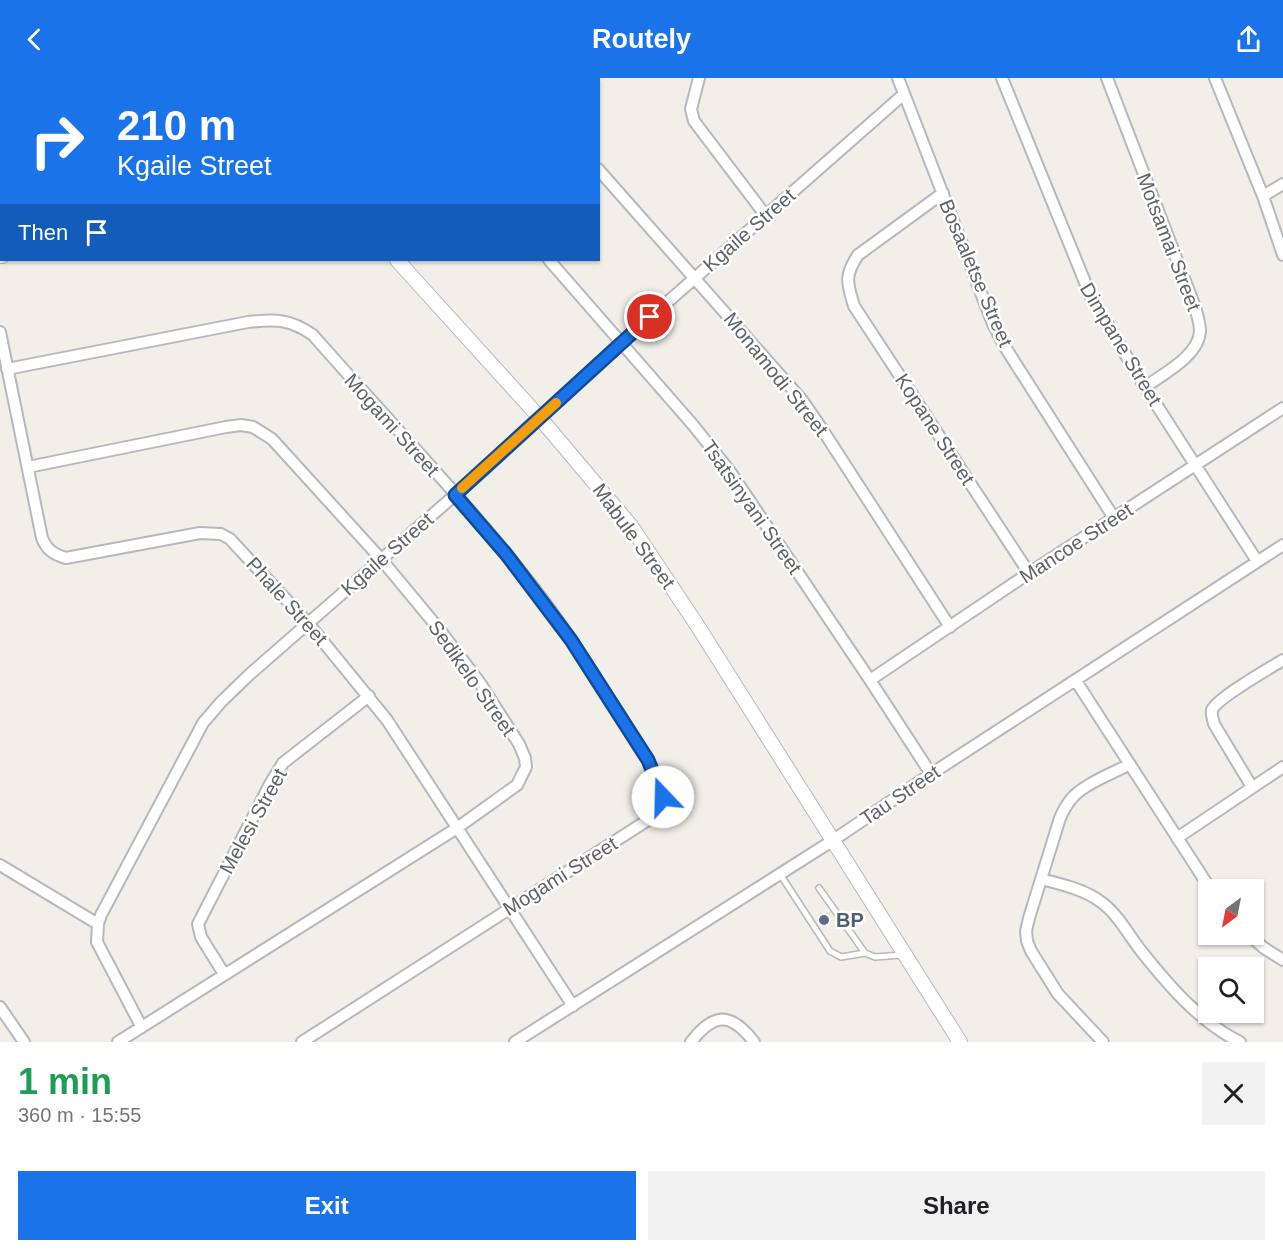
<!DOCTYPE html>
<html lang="en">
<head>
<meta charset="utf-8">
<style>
	:root { --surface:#fff; --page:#f2f2f2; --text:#202124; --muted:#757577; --accent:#1a73e8 }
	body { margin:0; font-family:Helvetica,sans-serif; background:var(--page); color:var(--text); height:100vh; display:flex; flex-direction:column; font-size:22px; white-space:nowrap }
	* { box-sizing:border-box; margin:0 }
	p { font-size:20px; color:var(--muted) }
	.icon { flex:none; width:33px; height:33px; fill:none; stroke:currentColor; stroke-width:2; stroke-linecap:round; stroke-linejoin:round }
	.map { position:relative; height:964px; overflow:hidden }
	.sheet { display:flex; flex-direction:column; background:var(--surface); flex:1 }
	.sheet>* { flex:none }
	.banner { position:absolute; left:0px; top:0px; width:600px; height:183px; box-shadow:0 2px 4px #0004; background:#1a73e8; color:#fff; overflow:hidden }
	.needle { width:39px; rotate:212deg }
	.buttons { position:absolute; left:1198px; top:801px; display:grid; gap:12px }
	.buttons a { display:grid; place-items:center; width:66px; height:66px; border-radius:0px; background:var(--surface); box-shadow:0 2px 4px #0004; font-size:30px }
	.pin { position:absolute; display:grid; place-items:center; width:51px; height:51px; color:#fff; margin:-26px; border:3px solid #fff; border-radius:50%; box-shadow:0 2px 6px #0007 }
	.me { position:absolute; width:66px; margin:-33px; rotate:339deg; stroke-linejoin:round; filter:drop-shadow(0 0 4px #0008) }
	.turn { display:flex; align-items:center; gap:21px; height:126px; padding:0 18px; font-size:27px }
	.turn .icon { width:78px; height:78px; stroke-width:2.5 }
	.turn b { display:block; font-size:42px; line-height:51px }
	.then { display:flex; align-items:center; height:57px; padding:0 18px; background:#0003; gap:12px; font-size:22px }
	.round { display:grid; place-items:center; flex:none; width:63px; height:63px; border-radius:0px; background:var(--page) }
	.head { display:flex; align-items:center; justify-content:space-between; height:102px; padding:0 18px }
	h1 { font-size:36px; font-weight:700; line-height:45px; color:#1e9e55 }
	.action { display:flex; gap:12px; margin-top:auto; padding:12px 18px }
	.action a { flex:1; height:69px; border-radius:0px; background:var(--accent); color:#fff; font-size:24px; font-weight:700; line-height:69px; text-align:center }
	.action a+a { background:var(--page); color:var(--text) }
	header { display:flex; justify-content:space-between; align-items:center; height:78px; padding:0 18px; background:var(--accent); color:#fff; font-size:27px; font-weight:700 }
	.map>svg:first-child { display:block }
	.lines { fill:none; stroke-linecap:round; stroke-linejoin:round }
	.service-casing { stroke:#b5b8bc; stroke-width:8 }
	.minor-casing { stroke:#b5b8bc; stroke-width:14 }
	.tertiary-casing { stroke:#b5b8bc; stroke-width:16 }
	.service { stroke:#fff; stroke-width:5 }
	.minor { stroke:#fff; stroke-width:10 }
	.tertiary { stroke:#fff; stroke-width:14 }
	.route-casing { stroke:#114b97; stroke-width:15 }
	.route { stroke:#1a73e8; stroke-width:10 }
	.slow { stroke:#f59e0b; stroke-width:10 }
	.service-dot { fill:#5c6f8a; stroke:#fff; stroke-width:2 }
	.labels { text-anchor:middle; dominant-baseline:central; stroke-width:5; stroke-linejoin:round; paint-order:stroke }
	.street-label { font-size:20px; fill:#5f6368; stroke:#fff }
	.service-label { font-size:20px; font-weight:bold; fill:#4e5e75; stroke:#fff; text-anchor:start }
</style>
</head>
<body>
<header><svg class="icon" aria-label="back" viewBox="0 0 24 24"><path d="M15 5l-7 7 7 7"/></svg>Routely<svg class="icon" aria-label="share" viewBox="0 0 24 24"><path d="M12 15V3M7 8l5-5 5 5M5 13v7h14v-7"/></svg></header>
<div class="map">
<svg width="1283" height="964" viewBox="0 0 1283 964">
	<rect width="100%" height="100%" fill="#f1efe8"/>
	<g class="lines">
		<g class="service-casing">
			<path id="service" d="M780,796l50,77 11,6 24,-4
				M819,810l46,65 10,4 27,-2"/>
		</g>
		<g class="minor-casing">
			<path id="minor" d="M589,0l4,2
				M699,0l-8,31 3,12 72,95
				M898,0l95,246 12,23 109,171
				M1002,0l89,219 54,90 112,174
				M1107,0l88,229c2,8 5,16 5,24 -1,25 -37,43 -55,56
				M1215,0l48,118 20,59
				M252,2l1,-2
				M495,2l1,-2
				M0,60h2
				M598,91l204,231 20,29 128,198
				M943,115l-85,62c-14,21 -11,28 -4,51l175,267
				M1263,118l20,-12
				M549,182l144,165 36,45 141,210 61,94
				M0,254l42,206c5,12 11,16 24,20l134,-25 21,1 9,5 78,84 79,97 186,286
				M7,291l241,-47c28,-3 42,-3 65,13 77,88 159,172 230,265 38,51 71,107 105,160l15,37 -5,12 -10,11 -346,222
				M28,389l198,-40 15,-2 12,2 19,12 109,120 58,70 41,54 39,61 6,14 1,9 -9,18 -60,43 -339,214
				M870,602l159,-107 254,-165
				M1076,603l135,209
				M1252,709l-38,-63c-1,-5 -3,-9 -2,-14 5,-12 58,-42 71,-50
				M1177,760l106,-71
				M0,787l98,59
				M1041,801c19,5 43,10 60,23 17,12 28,34 41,50 27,34 59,71 98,90
				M1248,856l16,14 19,12
				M224,896l-23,-37 -3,-13 72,-140 13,-21 86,-67
				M0,929l24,35
				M141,948l-44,-84 1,-18 3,-9 102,-192 18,-21 29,-28 205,-179 166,-152 283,-249
				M515,964l317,-201 99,-67 352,-229
				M691,964c23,-30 40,-30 63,0
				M1103,964l-45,-48 -27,-43 -4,-10 -1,-10 3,-13 31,-100c3,-7 7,-14 12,-20 12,-14 41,-25 58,-34"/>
		</g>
		<g class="tertiary-casing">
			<path id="tertiary" d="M373,2l1,-2
				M0,178h2
				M397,182l143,158 91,108 66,99 263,417"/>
		</g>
		<use href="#service" class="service"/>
		<use href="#minor" class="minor"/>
		<use href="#tertiary" class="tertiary"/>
	</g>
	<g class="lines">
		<g class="route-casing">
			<path id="route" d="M650,239l-195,178 51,59 65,86 77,120 15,37"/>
		</g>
		<use href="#route" class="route"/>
		<path class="slow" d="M462,410l94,-85"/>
	</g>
	<circle class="service-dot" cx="824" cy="842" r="6"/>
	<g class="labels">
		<g class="street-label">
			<text transform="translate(749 152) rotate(-41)">Kgaile Street</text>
			<text transform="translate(1169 164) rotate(69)">Motsamai Street</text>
			<text transform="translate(976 195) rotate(67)">Bosaaletse Street</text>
			<text transform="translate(1121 266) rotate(59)">Dimpane Street</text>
			<text transform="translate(776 296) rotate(51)">Monamodi Street</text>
			<text transform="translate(392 347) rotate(48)">Mogami Street</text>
			<text transform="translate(935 351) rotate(57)">Kopane Street</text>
			<text transform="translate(752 429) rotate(55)">Tsatsinyani Street</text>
			<text transform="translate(634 458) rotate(54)">Mabule Street</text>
			<text transform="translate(1076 465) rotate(-33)">Mancoe Street</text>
			<text transform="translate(387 476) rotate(-41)">Kgaile Street</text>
			<text transform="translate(287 523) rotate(48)">Phale Street</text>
			<text transform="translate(472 600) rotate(55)">Sedikelo Street</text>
			<text transform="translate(900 717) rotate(-34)">Tau Street</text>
			<text transform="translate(253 743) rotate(-61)">Melesi Street</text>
			<text transform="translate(560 798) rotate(-32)">Mogami Street</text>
		</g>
		<g class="service-label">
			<text x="836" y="842">BP</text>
		</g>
	</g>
</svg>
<div class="buttons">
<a><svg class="needle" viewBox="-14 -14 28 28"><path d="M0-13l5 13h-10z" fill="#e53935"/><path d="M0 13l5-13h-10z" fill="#757577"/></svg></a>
<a><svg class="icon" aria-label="search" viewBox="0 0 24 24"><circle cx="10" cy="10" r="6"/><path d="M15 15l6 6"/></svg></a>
</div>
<div class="pin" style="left:650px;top:239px;background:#d93025"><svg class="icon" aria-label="arrive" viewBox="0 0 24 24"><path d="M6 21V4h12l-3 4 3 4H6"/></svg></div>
<svg class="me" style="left:663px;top:719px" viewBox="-20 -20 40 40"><circle r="19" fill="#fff"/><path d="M0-13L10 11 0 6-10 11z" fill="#1a73e8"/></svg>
<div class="banner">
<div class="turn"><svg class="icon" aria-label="right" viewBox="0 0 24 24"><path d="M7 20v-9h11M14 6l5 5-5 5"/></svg><div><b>210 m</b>Kgaile Street</div></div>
<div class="then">Then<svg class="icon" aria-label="arrive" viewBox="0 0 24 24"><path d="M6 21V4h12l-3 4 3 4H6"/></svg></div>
</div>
</div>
<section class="sheet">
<div class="head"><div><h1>1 min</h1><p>360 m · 15:55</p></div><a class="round"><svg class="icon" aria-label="close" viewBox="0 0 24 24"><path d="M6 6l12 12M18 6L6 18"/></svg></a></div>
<div class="action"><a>Exit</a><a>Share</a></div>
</section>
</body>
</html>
